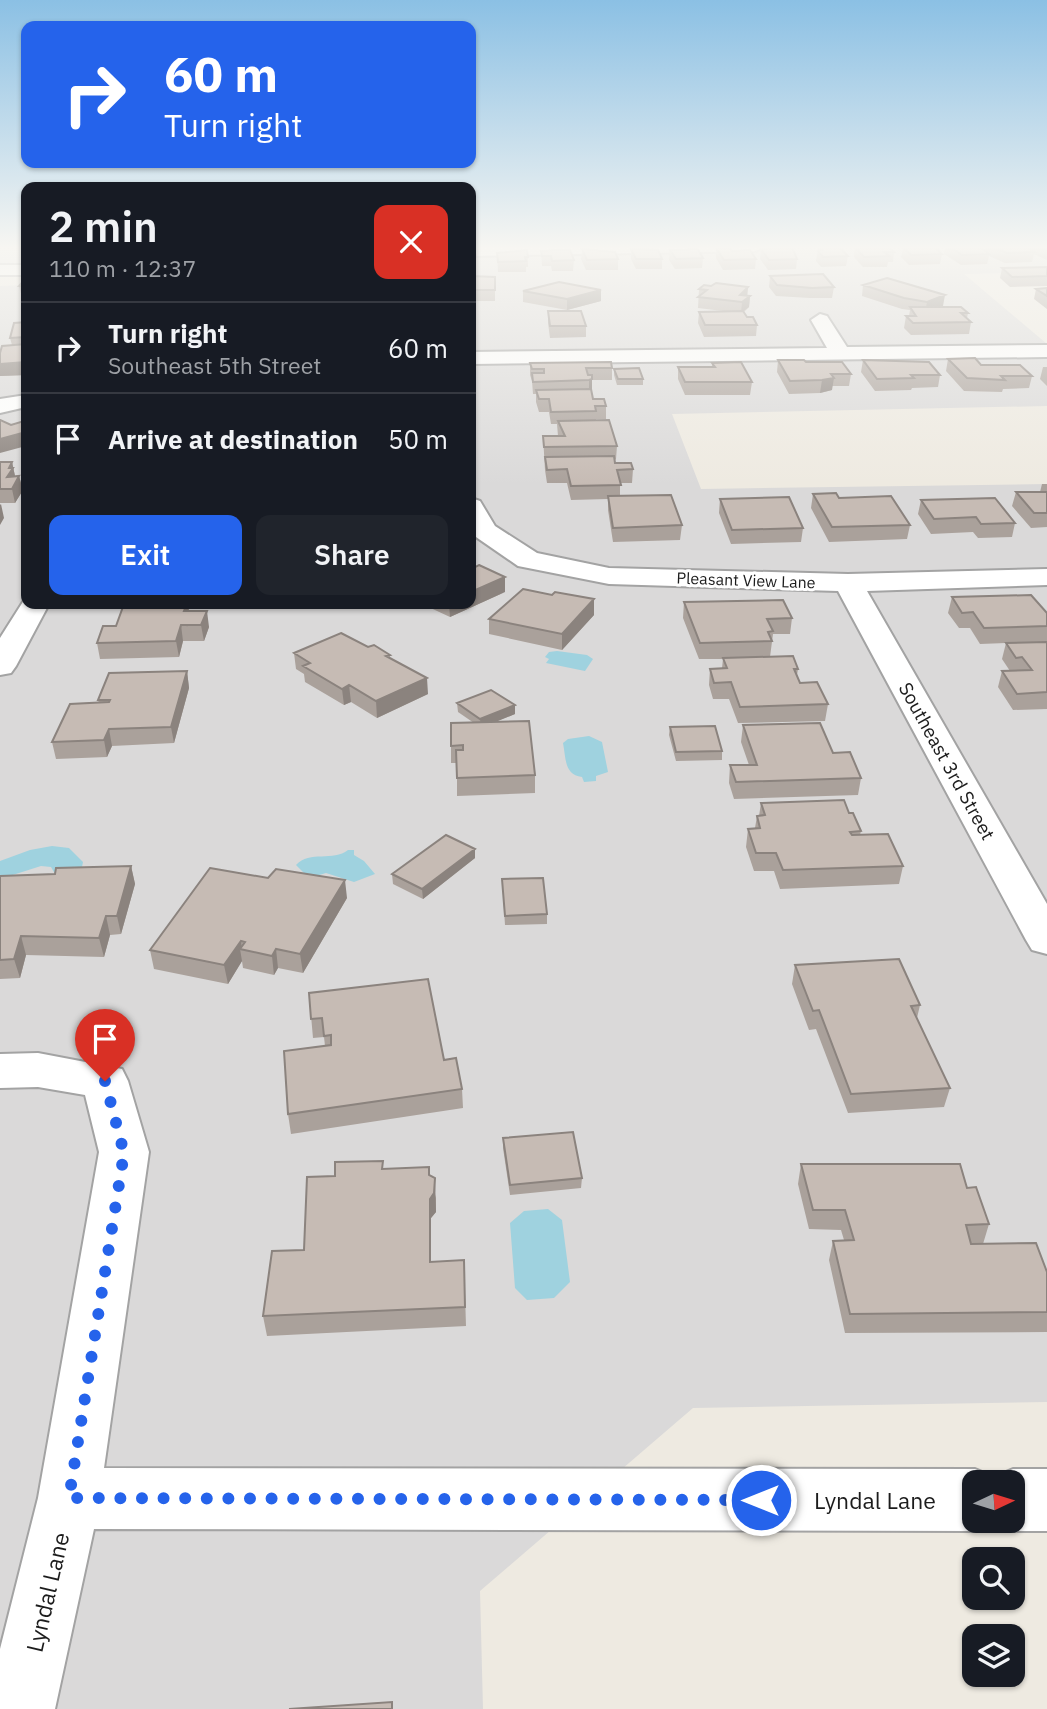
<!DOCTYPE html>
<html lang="en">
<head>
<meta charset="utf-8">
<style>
	:root { --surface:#171b24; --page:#20242c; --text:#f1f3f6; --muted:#9ea1a6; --line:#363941; --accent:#2563eb }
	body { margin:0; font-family:"IBM Plex Sans",sans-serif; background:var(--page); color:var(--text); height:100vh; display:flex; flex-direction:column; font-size:26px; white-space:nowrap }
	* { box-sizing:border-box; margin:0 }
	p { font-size:23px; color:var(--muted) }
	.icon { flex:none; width:38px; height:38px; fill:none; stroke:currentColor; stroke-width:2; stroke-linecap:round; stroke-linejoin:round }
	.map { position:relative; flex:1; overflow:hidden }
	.side { position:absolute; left:21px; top:182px; width:455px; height:427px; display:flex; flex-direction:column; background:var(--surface); border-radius:14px; box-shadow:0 2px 5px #0004 }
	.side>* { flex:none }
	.guide { position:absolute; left:21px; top:21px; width:455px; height:147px; border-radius:14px; box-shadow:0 2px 5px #0004; background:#2563eb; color:#fff; overflow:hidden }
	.needle { width:46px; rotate:86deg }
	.buttons { position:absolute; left:962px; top:1470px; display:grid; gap:14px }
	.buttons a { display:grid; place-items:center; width:63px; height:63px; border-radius:14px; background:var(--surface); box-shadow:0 2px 5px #0004; font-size:35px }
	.pin { position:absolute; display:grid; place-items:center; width:60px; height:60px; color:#fff; margin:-72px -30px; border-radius:50% 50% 50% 0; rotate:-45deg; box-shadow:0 0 7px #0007 }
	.pin .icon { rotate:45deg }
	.me { position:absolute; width:77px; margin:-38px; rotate:270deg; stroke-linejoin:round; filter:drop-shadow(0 0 5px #0008) }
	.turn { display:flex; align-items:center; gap:24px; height:147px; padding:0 28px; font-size:32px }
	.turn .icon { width:91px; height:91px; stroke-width:2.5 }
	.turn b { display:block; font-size:49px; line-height:60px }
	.round { display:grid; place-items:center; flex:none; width:74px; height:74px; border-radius:14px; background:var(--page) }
	.summary { display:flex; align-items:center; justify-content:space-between; height:119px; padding:0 28px }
	h1 { font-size:42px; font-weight:600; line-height:52px }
	.button { display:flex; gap:14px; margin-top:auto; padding:14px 28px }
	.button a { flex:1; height:80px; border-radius:14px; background:var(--accent); color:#fff; font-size:28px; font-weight:600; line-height:80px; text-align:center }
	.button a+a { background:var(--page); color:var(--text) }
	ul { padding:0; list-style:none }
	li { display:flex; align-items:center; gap:21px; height:91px; padding:0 28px; border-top:2px solid var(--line) }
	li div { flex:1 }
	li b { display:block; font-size:26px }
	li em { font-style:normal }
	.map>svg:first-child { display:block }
	.residential { fill:#dad9d9 }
	.parking { fill:#e4e4e4 }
	.water { fill:#9fd2df }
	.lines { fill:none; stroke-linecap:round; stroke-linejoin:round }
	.minor-casing { stroke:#a3a3a3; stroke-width:4 }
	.minor { fill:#fff; fill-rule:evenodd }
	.wall { fill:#aaa19b }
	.shaded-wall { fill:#8b837e }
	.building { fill:#c6bbb4; stroke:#8b837e; stroke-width:2 }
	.route { stroke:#2563eb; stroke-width:12; stroke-dasharray:0 21.6 }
	.labels { text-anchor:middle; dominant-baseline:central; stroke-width:6; stroke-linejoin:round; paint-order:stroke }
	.far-street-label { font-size:16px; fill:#1c1c1c; stroke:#fff }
	.street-label { font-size:19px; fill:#1c1c1c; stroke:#fff }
	.near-street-label { font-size:23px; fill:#1c1c1c; stroke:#fff }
</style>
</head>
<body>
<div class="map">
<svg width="1047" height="1709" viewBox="0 0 1047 1709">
	<rect width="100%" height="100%" fill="#eeeae1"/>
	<path class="residential" d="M471,246h576v26l-83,2 83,70v62l-375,8 29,75 346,-5v918l-354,6 -213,183 3,118h-483v-1423l26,-1v319h445z"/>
	<path class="parking" d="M0,246h26v17h-26z"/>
	<path class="water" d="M557,651l30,4 6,4 -8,12 -39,-8 3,-4 -4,-2 4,-5z
		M589,736l13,6 6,30 -12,4v5l-12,1 -2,-5c-18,-2 -16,-19 -19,-34l5,-4z
		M52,846l17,2 14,14 -1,5 -27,7 -4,-7 -10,-1 -41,13v-18l30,-11z
		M348,850h6v5l10,6 11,13 -21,8 -28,-9 -10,3 -10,-1 -10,-10c14,-15 37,-3 52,-15z
		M548,1209l14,11 8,62 -16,16 -27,2 -12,-12 -5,-65 14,-12z"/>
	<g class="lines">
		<g class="minor-casing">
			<path id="minor" d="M471,246h293l-8,5 -285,5z
				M0,265h26v10h-26z
				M820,314l7,2 20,31 200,-2v12l-576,7v-12l356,-4 -16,-28z
				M26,395v12l-26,6v-14z
				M471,498l9,3 15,25 42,27 72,15 239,6 199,-5v16l-180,6 180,313v50l-15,-4 -6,-10 -188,-349 -229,-7 -91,-18 -42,-29 -5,-8z
				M26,597v7h23l-33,62 -5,7 -11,2v-37z
				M38,1053l84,16 6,12 21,71 -45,316 871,1 19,8 19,-8h34v62h-34l-19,-8 -19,8 -881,-2 -39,180h-55v-60l38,-151 61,-346 -14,-57 -47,-8 -38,1v-34zM975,1482h38v39h-38z"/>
		</g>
		<use href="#minor" class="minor"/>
	</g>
	<path class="wall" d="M818,246l30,10 -2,10 -25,1 -5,-6z
		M917,246h16l9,8 -2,10 -31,1 -8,-8 2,-10h13z
		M945,246h34l6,5 1,-5h40l6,5 1,-5h14v14l-13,-6 -2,8 -27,1 -16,-7 -2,8 -26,1 -17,-11z
		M855,247l39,5 -1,10h-5l-1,5h-24l-9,-10z
		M716,248l16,3 24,8 -1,10 -32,1 -7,-12z
		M582,249l36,10v11h-32l-5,-11z
		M631,249l31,10v10h-26l-5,-10z
		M761,249l36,10 -1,10 -28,1 -8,-11z
		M670,250l33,8 -1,10 -27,1 -6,-9z
		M541,251l33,9 -1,11h-21l-1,-5h-9z
		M471,252h4l1,15h-5z
		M497,253l31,4v10h-2v5h-28z
		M1047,267v19l-37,1 -10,-9 2,-10z
		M471,276l24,1v24h-22v-4h-2z
		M770,276l64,11 -2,11h-22l-34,-2 -7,-9z
		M26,278v19h-4l-3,-11z
		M863,285l80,21 -2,1 27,6 -1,5 4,4 -2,12 -58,1 -7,-7 2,-12h3l1,-6 -8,-1 -40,-13z
		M748,287l-1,9h3l-1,11 -5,5 3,5 10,8 -1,11 -52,1 -6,-14 1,-11 24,-1 -25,-3 1,-19z
		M1047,288v21l-13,-10 2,-10z
		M601,290v11l-34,9 -44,-8v-11z
		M548,311l38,15v11l-36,1 -2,-15z
		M26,322v53l-26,1v-23l12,-8 -2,-7z
		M948,359l84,17 -3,12 -26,1 -1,3 -38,-1 -18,-20z
		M778,360l28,2 45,12 -2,12h-17v4l-12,3 -31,1 -12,-22z
		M863,360l77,15 -2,12 -26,1 -1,2 -36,1 -14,-19z
		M530,363l82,5v12h-20l-1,12 2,7 13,7v13h-10v1l21,26 -1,13 -1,1v3l18,6 -1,14h-12v13l62,29 -2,15 -67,2 -5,-32v-11l-37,1 -4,-17h-20l-2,-13 -2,-34h15l-1,-12h-6l-2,-12h-10l-3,-10v-8h-3l-1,-13 -2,-6z
		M712,363l40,19 -2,13h-65l-7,-16v-12h34z
		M1043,367h4v19l-7,-7z
		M614,369l29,10v6h-26l-3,-10z
		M0,462h12l3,14h4l4,14 -8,13h-15z
		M1042,484h5v43l-16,1 -19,-22 4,-14h24z
		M813,494l26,4 71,27 -3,14 -78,3 -18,-34z
		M720,499l83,29 -2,14 -70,2 -12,-31z
		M921,500l94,23 -3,14 -34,1 -5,-6 -42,2 -13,-20z
		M505,592l-55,25 -28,-13h49z
		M552,595l42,20 -32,35 -73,-16v-15z
		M952,597l95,16v96l-34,1 -15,-23 4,-16h8l-8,-12 4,-16 -26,1 -10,-16h-11l-11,-15z
		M684,602l108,16 -2,16h-17l-3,23 28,12 -1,6 3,8 28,21 -3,17 -87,2 -9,-24h-16l-4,-14 1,-16 12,-1 1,-9h-24l-16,-41z
		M189,611l20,16 -5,14h-21l-4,16 -79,2 -3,-16 19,-17z
		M368,647l22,8v3l38,36 -51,24 -26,-16 -7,3 -39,-23 -1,-8 -8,-5 -2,-16z
		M187,671l2,17 -15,55 -62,3 -5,11 -51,2 -4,-17 47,-39 -1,-3z
		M457,703l58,2v9l-21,8 41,53v18l-78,3v-33h-6v-17l23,-23 -16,-11z
		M743,725l90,28 28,25 -3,17 -124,4 -5,-16 1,-18h19l-8,-23z
		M670,727l52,24v9l-46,1 -7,-26z
		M761,803l88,10 12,18 -1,4 43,31 -4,18 -119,5 -6,-18h-20l-8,-24 2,-18 7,-1 2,-12h2z
		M475,849v9l-52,41 -30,-15 -1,-10z
		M131,866l4,18 -14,50 -11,1 -6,22 -78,-2 -6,23 -20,1v-103l55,-2z
		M502,879l45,35v10l-42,1z
		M347,898l-44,75 -25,-5 -4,7 -31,-7 -1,-7 -14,23 -74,-15 -4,-19z
		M795,965l125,40 -3,13 33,70 -6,19 -96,6 -32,-84 -7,1 -17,-46z
		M309,993l135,67 18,29 1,19 -172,26 -3,-20 37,-68 -1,-9 -11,1z
		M503,1138l79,40 -1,10 -71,7 -7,-47z
		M383,1161v8l46,6 7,23v14l-5,6v44l33,-2 2,66 -199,10 -4,-20 41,-66 31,-74z
		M801,1164l166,24 22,36 -6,20 64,28v60l-202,1 -16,-73 4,-19 11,-1 -3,-10 -32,-1 -11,-45z"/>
	<path class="shaded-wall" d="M748,287l-1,11 3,-2 -1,11 -8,6 1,-11 -2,-7z
		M601,290v11l-34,9v-11z
		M945,295l-2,11 -18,7 2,-11z
		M26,362v13l-26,1v-12z
		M834,378l-2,12 -12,3 2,-13z
		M592,379v12l-3,2v-13z
		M26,432v14l-26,7v-14z
		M12,462l3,14 -8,1 2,-9z
		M19,476l4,14 -8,13 -3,-14z
		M1,504l3,14 -4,7v-20z
		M505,577v15l-55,25 -1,-13h22v-12z
		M594,599v16l-32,35v-16z
		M187,604h1l2,13 -3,10 -3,-16z
		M207,611l2,16 -5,14 -3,-16z
		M181,625l2,16 -4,16 -3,-16z
		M187,671l2,17 -15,55 -3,-16z
		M427,678l1,16 -51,24 -1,-17z
		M349,685l2,17 -7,3 -2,-16z
		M515,705v9l-34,14 -1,-9z
		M109,729l3,17 -5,11 -3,-17z
		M475,849v9l-52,41 -1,-10z
		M131,866l4,18 -14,50 -4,-18z
		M345,880l2,18 -44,75 -3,-19z
		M106,916l4,19 -6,22 -5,-19z
		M21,936l5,19 -6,23 -6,-19z
		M241,941l1,9 -2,-1 2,12 -14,23 -4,-19z
		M276,949l2,19 -4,7 -2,-19z
		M435,1178l1,34 -5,6v63l-1,-19v-63z"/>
	<path class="building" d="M818,246h20l10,10 -25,1 -5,-6 4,-1z
		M870,246h18l6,6h-10l5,4 -25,1 -9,-10z
		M919,246h14l9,8 -31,1 -8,-8h17z
		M949,246h30l10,8 -27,1z
		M991,246h35l8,6 -27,1z
		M779,247h13l5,12 -28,1 -8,-11z
		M697,248l6,10 -27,1 -6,-9h16z
		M716,248h14l2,3 18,-1 6,9 -32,1z
		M582,249l33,3 3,7 -31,1z
		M631,249l27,1 4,9h-26z
		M527,250l1,7h-3l1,4 -28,1 -1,-9z
		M557,250h13l4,10 -22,1 -1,-5h-9l-1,-5z
		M471,252h4l1,5h-5z
		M1047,267v9l-35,1 -10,-9z
		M823,274l11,13 -22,1 -35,-3 -7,-9z
		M471,276l24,1v13h-22v-4h-2z
		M26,278v8h-7z
		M887,278l58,17 -18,7 -23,-4 -41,-13z
		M559,282l42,8 -34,9 -44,-8z
		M716,283l32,4 -8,8 10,1 -8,6 -44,-5 9,-7 -8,-1 5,-4 7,1z
		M1047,288v8l-11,-7z
		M910,307h51l7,6h-7l10,9 -58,1 -7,-7h10z
		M548,311h33l5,15h-36z
		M743,311l4,6h6l4,8h-52l-6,-13z
		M26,322v15l-16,1 4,-15z
		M26,344v18l-26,2v-11l2,-7z
		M975,358l6,7h39l12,11h-31l4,4 -38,-2 -19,-19z
		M778,360h26l2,2h36l9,12h-20l3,4 -12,2 -32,1z
		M863,360l66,2 11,13h-29l3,3 -37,1z
		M611,362l1,6h-26l2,7h4v4l-3,1 -56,2 -1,-9h12v-4h-12l-2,-6z
		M741,362l11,20h-67l-7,-15h37l-3,-4z
		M639,368l4,11h-25l-4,-10z
		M591,389l2,10h11l2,7h-11l1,5 -45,1 -2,-13h-10l-3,-9z
		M0,420l11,5 13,-4 2,1v10l-26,7z
		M609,420l8,26 -73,1 -1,-11h22l-7,-15z
		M614,456l1,7h16l2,6 -16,1 4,15 -50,1 -4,-17 -20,1 -2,-13z
		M0,462h12l-3,6h4l-6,9 12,-1 -7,13h-12z
		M1016,492h31v21h-13z
		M836,493l3,5 52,-2 19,29 -78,2 -19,-33z
		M671,495l11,30 -69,3 -5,-32z
		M789,497l14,31 -71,2 -12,-31z
		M995,498l20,25 -34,1 -5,-7 -42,2 -13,-19z
		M479,565l26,12 -34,15v-23z
		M523,589l29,6 3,-3 39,7 -32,35 -73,-15z
		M1031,595l16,18v13l-63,2 -11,-16 -11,1 -10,-16z
		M783,600l9,18 -25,1 6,12 -5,1 4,9 -72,2 -16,-41z
		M124,604h63l-3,7h23l-6,14h-20l-5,16 -79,2 6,-17h13z
		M341,633l27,14 6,-2 16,10 -4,1 41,22 -51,23 -27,-16 -7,4 -39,-23 7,-3 -16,-10z
		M1047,642v50l-30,2 -15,-23 30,-1 -10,-13 -6,1 -10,-15z
		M793,656l5,13h-4l6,14 17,-1 11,22 -88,3 -9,-25 -17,1 -4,-14 17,-1 -4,-10z
		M187,671l-16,56 -62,2 -5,11 -52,2 18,-38 39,-2 1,-2h-12l11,-27z
		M491,690l24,15 -35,14 -23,-16z
		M529,721l6,54 -78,3 -1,-28h7v-5l-12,1v-23z
		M820,723l13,30 17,-1 11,26 -125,4 -6,-17h27l-14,-40z
		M715,726l7,25 -46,1 -6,-25z
		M844,800l5,13h4l8,18 -11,1 2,3 36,-1 15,32 -120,4 -7,-17h-20l-8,-24 12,-1 -3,-12 8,-1 -4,-12z
		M446,835l29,14 -53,40 -30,-15z
		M131,866l-14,50h-11l-7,22 -78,-2 -7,23 -14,1v-84l55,-2 1,-6z
		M210,868l58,10 8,-9 69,11 -45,74 -24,-5 -4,7 -32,-7 5,-7 -4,-1 -17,24 -74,-15z
		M543,878l4,36 -42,2 -3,-37z
		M899,959l21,46 -9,1 39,82 -99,6 -32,-84 -6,1 -18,-46z
		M428,979l16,81 12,-2 6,31 -174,25 -4,-63 47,-6v-10l-7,1 -2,-18 -11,1 -2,-26z
		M573,1132l9,46 -72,7 -7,-47z
		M383,1161l-1,8 47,-2v8l6,3 -1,15 -4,6v63l34,-2 1,47 -202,9 9,-65 32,-1 3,-73 28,-1v-14z
		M801,1164h159l7,24 9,-1 13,37 -23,1 5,19 65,-1 11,29v40l-197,2 -17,-73 21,-1 -9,-30h-32z
		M392,1702v7h-103z"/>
	<linearGradient id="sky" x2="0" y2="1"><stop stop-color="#8bc0e4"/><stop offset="0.51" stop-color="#f7f6f2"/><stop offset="1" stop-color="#f7f6f2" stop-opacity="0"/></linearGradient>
	<rect width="1047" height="485" fill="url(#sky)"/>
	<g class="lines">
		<path class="route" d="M105,1081l19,72 -55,345 692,2"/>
	</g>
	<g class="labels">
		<g class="far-street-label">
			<text transform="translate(746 580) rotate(2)">Pleasant View Lane</text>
		</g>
		<g class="street-label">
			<text transform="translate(947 761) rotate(61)">Southeast 3rd Street</text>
		</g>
		<g class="near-street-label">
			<text x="875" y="1500">Lyndal Lane</text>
			<text transform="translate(47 1592) rotate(-77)">Lyndal Lane</text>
		</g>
	</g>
</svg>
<div class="buttons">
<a><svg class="needle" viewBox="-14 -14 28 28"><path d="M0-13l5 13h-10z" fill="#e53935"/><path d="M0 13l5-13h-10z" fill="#9ea1a6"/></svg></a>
<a><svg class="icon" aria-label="search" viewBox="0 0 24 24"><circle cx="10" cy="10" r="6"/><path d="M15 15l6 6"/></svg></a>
<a><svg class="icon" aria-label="layers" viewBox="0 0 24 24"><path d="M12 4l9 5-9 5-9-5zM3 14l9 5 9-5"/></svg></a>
</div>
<div class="pin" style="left:105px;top:1081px;background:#d93025"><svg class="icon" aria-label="arrive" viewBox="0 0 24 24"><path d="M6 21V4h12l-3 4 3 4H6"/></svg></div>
<svg class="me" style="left:761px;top:1500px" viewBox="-20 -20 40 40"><circle r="17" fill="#2563eb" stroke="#fff" stroke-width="3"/><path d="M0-11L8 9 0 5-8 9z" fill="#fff"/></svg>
<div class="guide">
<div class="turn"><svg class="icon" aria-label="right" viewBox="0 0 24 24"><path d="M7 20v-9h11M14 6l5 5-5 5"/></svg><div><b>60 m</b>Turn right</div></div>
</div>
<section class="side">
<div class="summary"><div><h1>2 min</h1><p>110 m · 12:37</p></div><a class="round" style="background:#d93025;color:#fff"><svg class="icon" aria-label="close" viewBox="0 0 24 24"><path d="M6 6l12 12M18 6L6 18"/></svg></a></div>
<ul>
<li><svg class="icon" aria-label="right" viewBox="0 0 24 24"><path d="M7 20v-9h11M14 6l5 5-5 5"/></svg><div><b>Turn right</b><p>Southeast 5th Street</p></div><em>60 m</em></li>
<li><svg class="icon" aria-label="arrive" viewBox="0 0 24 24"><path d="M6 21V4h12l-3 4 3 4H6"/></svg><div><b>Arrive at destination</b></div><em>50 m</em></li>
</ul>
<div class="button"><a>Exit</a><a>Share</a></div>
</section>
</div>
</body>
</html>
